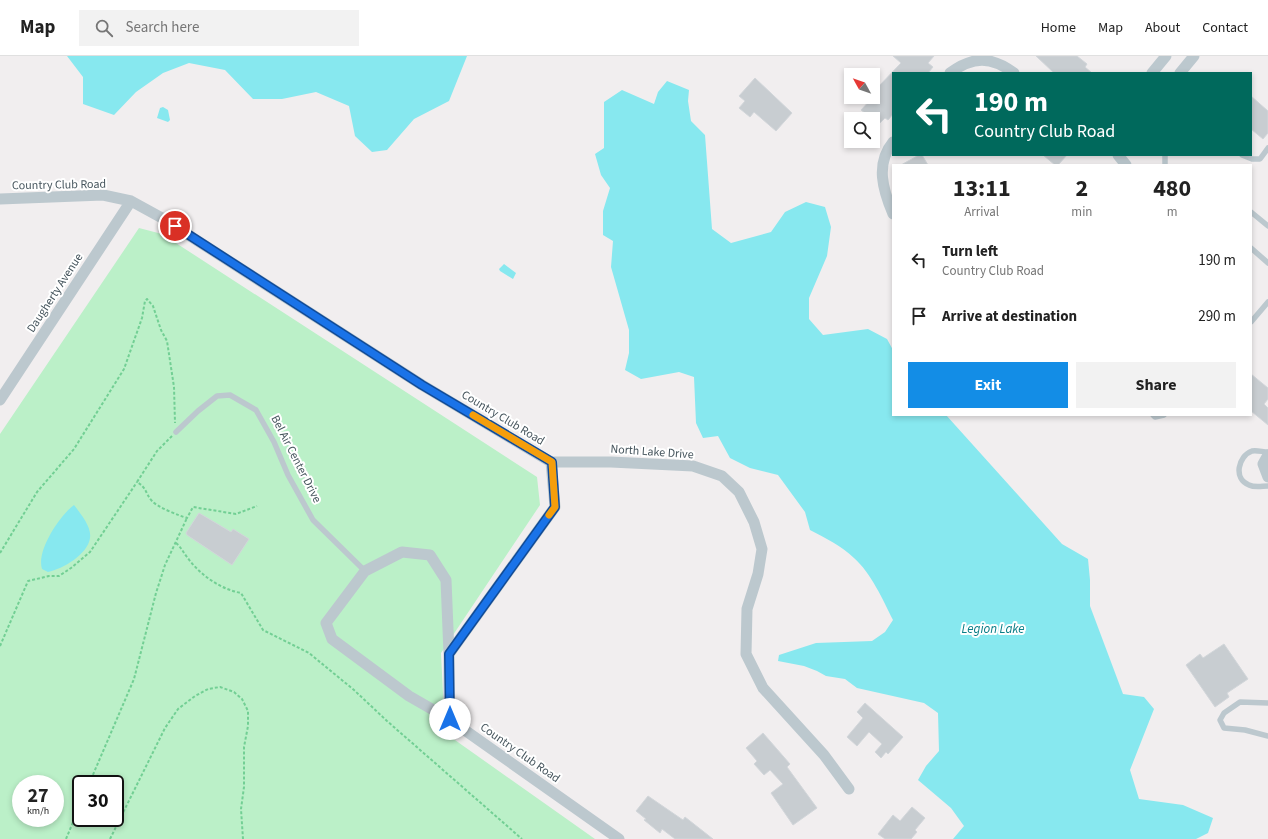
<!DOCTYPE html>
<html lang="en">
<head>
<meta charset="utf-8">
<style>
	:root { --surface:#fff; --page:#f2f2f2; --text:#222; --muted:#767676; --line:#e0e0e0; --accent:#138de6 }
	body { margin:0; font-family:"Source Sans 3",sans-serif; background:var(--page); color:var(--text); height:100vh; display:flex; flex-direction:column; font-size:15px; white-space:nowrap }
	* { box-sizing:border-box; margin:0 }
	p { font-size:13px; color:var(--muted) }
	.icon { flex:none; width:22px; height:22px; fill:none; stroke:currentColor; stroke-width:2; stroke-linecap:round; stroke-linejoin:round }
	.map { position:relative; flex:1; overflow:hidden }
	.sheet { position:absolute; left:892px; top:108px; width:360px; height:252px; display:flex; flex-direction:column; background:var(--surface); border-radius:0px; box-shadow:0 2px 6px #0003 }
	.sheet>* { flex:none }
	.banner { position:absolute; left:892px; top:16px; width:360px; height:84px; border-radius:0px; box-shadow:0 2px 6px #0003; background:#00695c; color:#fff; overflow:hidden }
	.needle { width:26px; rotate:310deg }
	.controls { position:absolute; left:844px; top:12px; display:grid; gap:8px }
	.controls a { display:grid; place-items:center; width:36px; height:36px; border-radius:0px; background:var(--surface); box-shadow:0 2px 6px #0003; font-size:20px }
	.speed { position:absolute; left:12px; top:719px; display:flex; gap:8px; font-size:20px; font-weight:700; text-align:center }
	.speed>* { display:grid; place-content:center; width:52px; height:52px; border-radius:50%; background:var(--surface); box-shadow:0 2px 6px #0003; line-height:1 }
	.speed small { font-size:10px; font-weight:400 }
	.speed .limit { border:2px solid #111; border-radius:6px; background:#fff; color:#111 }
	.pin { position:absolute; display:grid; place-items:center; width:34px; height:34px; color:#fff; margin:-17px; border:2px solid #fff; border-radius:50%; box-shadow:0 1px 4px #0007 }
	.me { position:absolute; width:44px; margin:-22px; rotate:0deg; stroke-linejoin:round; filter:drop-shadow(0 0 3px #0008) }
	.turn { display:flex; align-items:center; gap:14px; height:84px; padding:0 16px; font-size:18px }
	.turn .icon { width:52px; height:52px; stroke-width:2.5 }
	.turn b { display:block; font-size:28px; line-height:34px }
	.eta { display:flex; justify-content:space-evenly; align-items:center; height:68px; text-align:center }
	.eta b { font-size:24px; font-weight:700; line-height:28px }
	.button { display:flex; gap:8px; margin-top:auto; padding:8px 16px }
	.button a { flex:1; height:46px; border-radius:0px; background:var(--accent); color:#fff; font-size:16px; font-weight:700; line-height:46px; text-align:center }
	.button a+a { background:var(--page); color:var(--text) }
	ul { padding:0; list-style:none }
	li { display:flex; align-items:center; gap:12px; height:56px; padding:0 16px }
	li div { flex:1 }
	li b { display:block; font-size:15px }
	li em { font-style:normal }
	header { display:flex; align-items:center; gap:24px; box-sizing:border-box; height:56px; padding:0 20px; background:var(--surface); border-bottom:1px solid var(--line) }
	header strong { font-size:19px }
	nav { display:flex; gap:22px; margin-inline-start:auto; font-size:14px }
	.search { width:280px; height:36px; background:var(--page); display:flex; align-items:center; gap:10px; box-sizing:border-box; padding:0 14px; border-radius:0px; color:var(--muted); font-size:15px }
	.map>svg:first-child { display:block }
	.green { fill:#bbf0c8; fill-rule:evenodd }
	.water { fill:#87e8ef }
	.building { fill:#c8cdd1; stroke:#d2d6da }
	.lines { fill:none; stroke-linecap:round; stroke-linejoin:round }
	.path { stroke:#72cf94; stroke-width:2; stroke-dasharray:3 2; stroke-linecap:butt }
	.lane { stroke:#bcc8ce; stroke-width:5.5 }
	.street { stroke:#bcc8ce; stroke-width:11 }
	.route-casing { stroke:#114b97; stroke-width:10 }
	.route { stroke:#1a73e8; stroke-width:7 }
	.slow { stroke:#f59e0b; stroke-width:7 }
	.labels { text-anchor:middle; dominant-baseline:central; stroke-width:4; stroke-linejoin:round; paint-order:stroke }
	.street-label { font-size:12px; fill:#46555d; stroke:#fff }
	.water-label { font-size:13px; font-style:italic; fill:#0a7e87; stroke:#fff }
</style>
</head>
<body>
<header>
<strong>Map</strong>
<div class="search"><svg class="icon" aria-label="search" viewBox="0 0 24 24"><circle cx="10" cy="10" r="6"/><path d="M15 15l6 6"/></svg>Search here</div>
<nav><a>Home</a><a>Map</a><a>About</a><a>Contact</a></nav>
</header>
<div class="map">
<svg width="1268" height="783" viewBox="0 0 1268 783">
	<rect width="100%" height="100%" fill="#f1eeef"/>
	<path class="green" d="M139,172l23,6 375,243 3,28 -99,148 4,80 150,106h-595v-405zM21,728h34v34h-34zM81,728h34v34h-34z"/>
	<path class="water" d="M67,0h400l-18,45 -35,18 -27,31 -15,2 -17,-16 -6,-30 -33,-14 -34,7h-29l-28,-29 -36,-7 -26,10 -27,19 -22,23 -31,-11v-27z
		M667,25l22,9 -1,11 3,20 14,14 7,94 19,14 40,-11 14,-20 21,-10 19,5 6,20 -4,29 -18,42v21l14,16 45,-6 19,10 6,11v65h53l116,129 26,15 2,21v26l33,88 21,3 10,12 -24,61 9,29 44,6 30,13 -5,15 -12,6h-243l11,-13 -13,-18 -33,-28 8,-14 13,-15 -1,-38 -14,-10 -67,-15 -12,-9 -19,-3 -9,-5 -13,-5 -26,-5 1,-6 37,-12 56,-2 13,-9 8,-12c-10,-20 -22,-47 -39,-62 -12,-12 -29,-20 -44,-28l-5,-18 -27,-37 -28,-7 -20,-10 -12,-22 -15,2 -7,-15 -2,-46 -15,-5 -38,7 -16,-9 4,-17v-23l-18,-63 2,-26 -10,-6v-24l7,-23 -9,-13 -6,-21 9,-6v-46l18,-12 32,14 4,-12z
		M163,51l5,3 2,10 -2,2 -11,-4 3,-10z
		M504,208l12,9 -3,6 -13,-8 -1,-2z
		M74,449c6,8 18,22 16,33 -2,16 -27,31 -42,34l-6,-3c-6,-18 18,-54 32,-64z"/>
	<path class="building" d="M893,0h41l-6,7 5,4 -5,6h-35v41l-5,6 -3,-2 -7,7 -5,-6 -12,-9 12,-13v-14l5,4 23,-24z
		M1036,0h41l10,8 -2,3 7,6h-38z
		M755,22l37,35 -16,18 -22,-19 -4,5 -11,-9 6,-7 -6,-5z
		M1251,40l17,15v22l-5,6 -12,-10z
		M919,99h3l6,10h-27z
		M1043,99h24l-9,10h-3z
		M1251,318l17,14v11l-4,5 4,4v17l-17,-14z
		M199,457l32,19 2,-3 16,10 -17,26 -45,-30 -1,-2z
		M1224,588l24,35 -21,14 2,4 -14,10 -29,-42 14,-11 3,4z
		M865,647l38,34 -15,17 -2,-2 -5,6 -6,-6 7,-8 -13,-12 -12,14 -10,-9 16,-19 -6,-6z
		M763,677l27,31 -3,3 30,41 -24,17 -22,-32 12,-9 -13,-14 -6,5 -10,-11 3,-3 -11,-13z
		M648,740l35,24 2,-3 28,22h-38l-13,-10 -2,4 -16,-13 2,-1 -10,-8z
		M912,751l13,11 -10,12 2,2 -6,7h-26l-7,-5 15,-19 7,6z"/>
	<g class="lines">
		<path class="path" d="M172,380l-15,15 -20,31c10,6 8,11 15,19 5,6 28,15 35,17l6,-11 43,7 21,-8
			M176,487c5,4 7,9 11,14 13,18 33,32 54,36l22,37 46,23 45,37 33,31 135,118
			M0,497l37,-61 37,-43 50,-80 18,-51 3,-17 2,-2 6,7 8,24 6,11 7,46 1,36
			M0,590l28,-65 21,-5h10l12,-8 19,-16 47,-70
			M89,728l45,-105 22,-86 9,-28 22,-47
			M66,783l15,-36
			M110,783l55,-111 13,-19 17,-13 13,-7 12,-2 14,5 8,7 6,12v15l-4,21v40l-3,22 2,30"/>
		<path class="lane" d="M1165,99v10
			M1242,99l10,4h8l8,-11
			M1251,156l17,14
			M1251,192l17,15
			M1251,266l17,-20
			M1153,359l2,2 9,-2
			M176,376l22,-21 19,-15 13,-1 26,15 18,32 14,33 25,45 52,51
			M1268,396c-5,0 -11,-2 -16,-1 -14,5 -19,28 -3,34 6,3 13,1 19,1
			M1268,647l-28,-1 -16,11 -4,7 4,8 21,2 23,6"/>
		<path class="street" d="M950,17c23,-17 41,-17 64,0
			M1152,17l14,-17
			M1180,17l14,-17
			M893,86c-18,22 -10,48 0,72
			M1118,99l8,10
			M0,143l103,-4 28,6 31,17 260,167 129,77
			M0,344l131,-199
			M1268,399l-5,9 5,13
			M551,406h60l82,4 29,10 17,16 15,30 8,27 -4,25 -11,35 -1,45 17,34 61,67 25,34
			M449,598l-3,-74 -16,-25 -28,-3 -37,19 -39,52 6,16 77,57 40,23 170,120
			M449,663v-65l106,-147 -4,-45"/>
	</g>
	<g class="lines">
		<g class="route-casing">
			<path id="route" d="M175,170l247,159 130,77 3,45 -106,147 1,65"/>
		</g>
		<use href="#route" class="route"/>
		<path class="slow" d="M473,359l79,47 3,45 -6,8"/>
	</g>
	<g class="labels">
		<g class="street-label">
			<text transform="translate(59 129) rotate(-1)">Country Club Road</text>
			<text transform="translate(55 237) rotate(-57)">Daugherty Avenue</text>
			<text transform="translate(503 362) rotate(31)">Country Club Road</text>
			<text transform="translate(652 396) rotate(4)">North Lake Drive</text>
			<text transform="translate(296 403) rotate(63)">Bel Air Center Drive</text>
			<text transform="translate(520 697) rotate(35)">Country Club Road</text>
		</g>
		<g class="water-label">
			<text x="993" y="573">Legion Lake</text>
		</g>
	</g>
</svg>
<div class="controls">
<a><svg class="needle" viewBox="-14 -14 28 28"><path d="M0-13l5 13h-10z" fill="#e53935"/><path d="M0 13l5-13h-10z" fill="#767676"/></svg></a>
<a><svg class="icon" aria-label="search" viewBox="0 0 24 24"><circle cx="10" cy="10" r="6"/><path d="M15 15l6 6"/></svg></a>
</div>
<div class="speed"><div>27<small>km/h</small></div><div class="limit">30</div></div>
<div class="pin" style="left:175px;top:170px;background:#d93025"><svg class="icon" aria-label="arrive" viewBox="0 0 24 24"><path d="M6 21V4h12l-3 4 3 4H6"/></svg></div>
<svg class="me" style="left:450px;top:663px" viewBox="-20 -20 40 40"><circle r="19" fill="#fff"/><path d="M0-13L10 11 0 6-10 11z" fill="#1a73e8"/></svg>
<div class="banner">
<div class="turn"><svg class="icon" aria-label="left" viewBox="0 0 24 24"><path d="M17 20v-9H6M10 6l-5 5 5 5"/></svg><div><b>190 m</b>Country Club Road</div></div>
</div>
<section class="sheet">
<div class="eta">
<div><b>13:11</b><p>Arrival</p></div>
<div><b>2</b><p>min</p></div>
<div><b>480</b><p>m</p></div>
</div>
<ul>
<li><svg class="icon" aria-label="left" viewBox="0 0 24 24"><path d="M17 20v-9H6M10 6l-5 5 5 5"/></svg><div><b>Turn left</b><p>Country Club Road</p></div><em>190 m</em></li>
<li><svg class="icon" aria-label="arrive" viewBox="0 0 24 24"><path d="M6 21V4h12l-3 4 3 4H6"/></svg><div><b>Arrive at destination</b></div><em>290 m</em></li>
</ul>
<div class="button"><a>Exit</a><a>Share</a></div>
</section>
</div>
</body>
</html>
